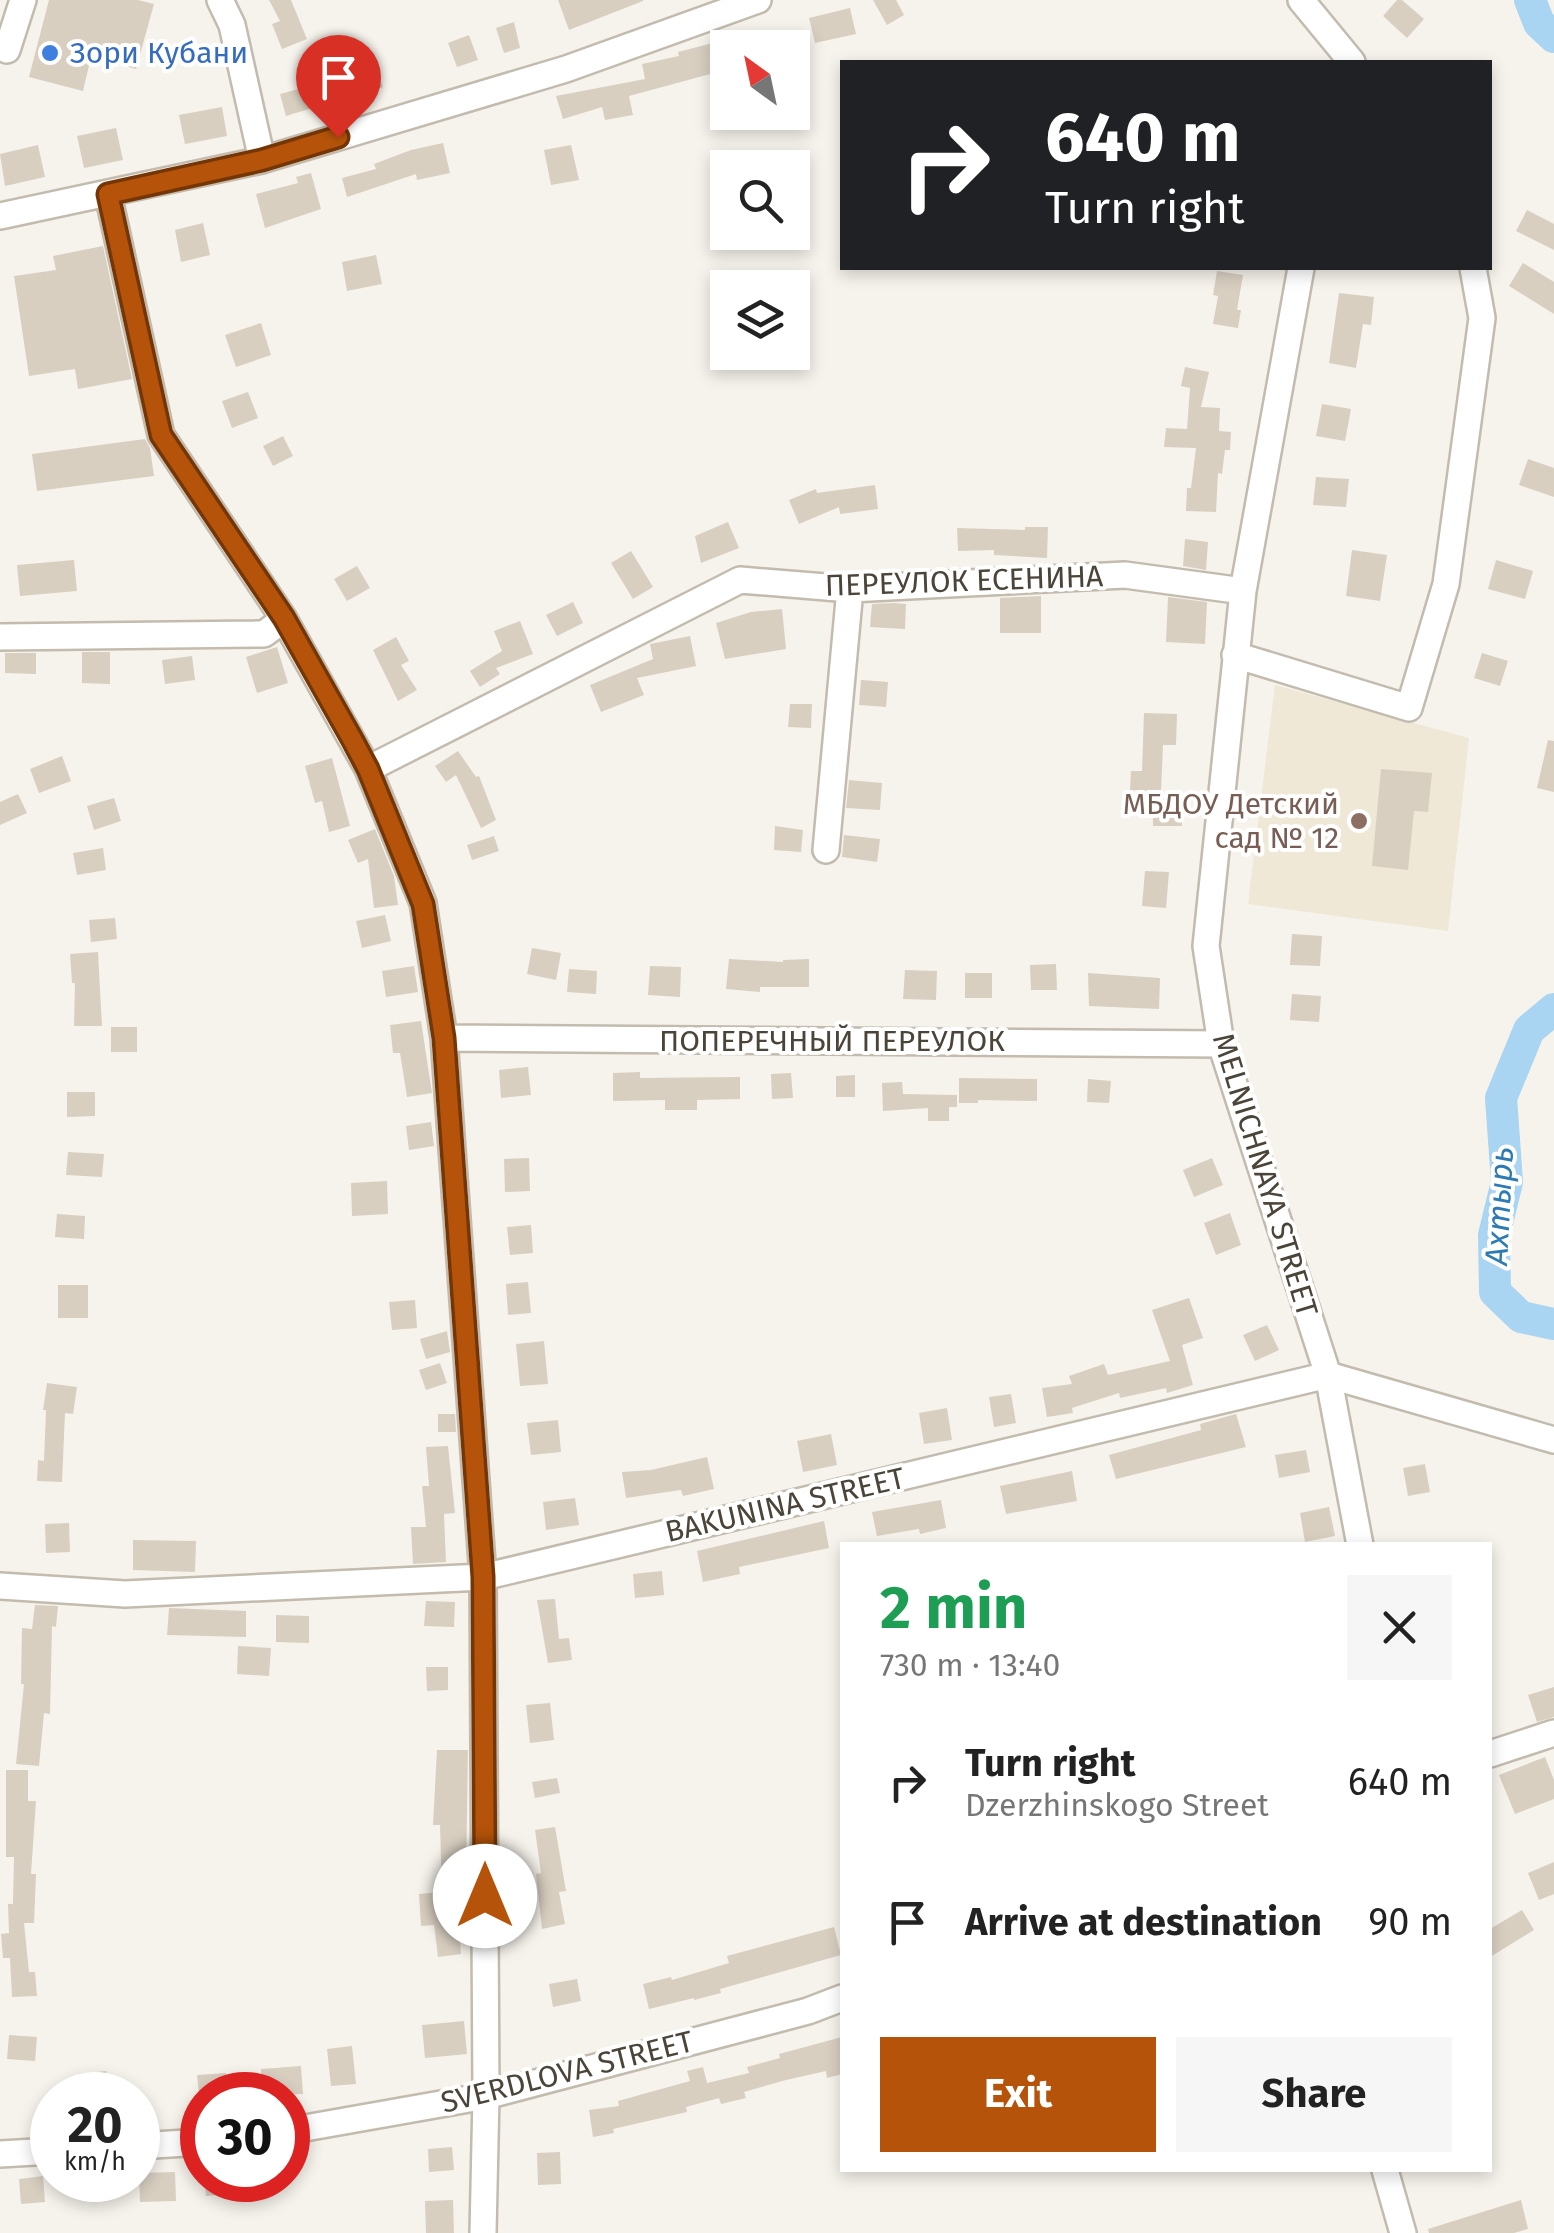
<!DOCTYPE html>
<html lang="en">
<head>
<meta charset="utf-8">
<style>
	:root { --surface:#fff; --page:#f6f6f6; --text:#222; --muted:#767676; --accent:#b45309 }
	body { margin:0; font-family:"Fira Sans",sans-serif; background:var(--page); color:var(--text); height:100vh; display:flex; flex-direction:column; font-size:38px; white-space:nowrap }
	* { box-sizing:border-box; margin:0 }
	p { font-size:32px; color:var(--muted) }
	.icon { flex:none; width:55px; height:55px; fill:none; stroke:currentColor; stroke-width:2; stroke-linecap:round; stroke-linejoin:round }
	.map { position:relative; flex:1; overflow:hidden }
	.drawer { position:absolute; left:840px; top:1542px; width:652px; height:630px; display:flex; flex-direction:column; background:var(--surface); border-radius:0px; box-shadow:0 5px 15px #0003 }
	.drawer>* { flex:none }
	.hud { position:absolute; left:840px; top:60px; width:652px; height:210px; border-radius:0px; box-shadow:0 5px 15px #0003; background:#202124; color:#fff; overflow:hidden }
	.needle { width:65px; rotate:327deg }
	.controls { position:absolute; left:710px; top:30px; display:grid; gap:20px }
	.controls a { display:grid; place-items:center; width:100px; height:100px; border-radius:0px; background:var(--surface); box-shadow:0 5px 15px #0003; font-size:50px }
	.speed { position:absolute; left:30px; top:2072px; display:flex; gap:20px; font-size:50px; font-weight:700; text-align:center }
	.speed>* { display:grid; place-content:center; width:130px; height:130px; border-radius:50%; background:var(--surface); box-shadow:0 5px 15px #0003; line-height:1 }
	.speed small { font-size:25px; font-weight:400 }
	.speed .limit { border:15px solid #d22; background:#fff; color:#111 }
	.pin { position:absolute; display:grid; place-items:center; width:85px; height:85px; color:#fff; margin:-102px -42px; border-radius:50% 50% 50% 0; rotate:-45deg; box-shadow:0 0 10px #0007 }
	.pin .icon { rotate:45deg }
	.me { position:absolute; width:110px; margin:-55px; rotate:0deg; stroke-linejoin:round; filter:drop-shadow(0 0 8px #0008) }
	.turn { display:flex; align-items:center; gap:35px; height:210px; padding:0 40px; font-size:45px }
	.turn .icon { width:130px; height:130px; stroke-width:2.5 }
	.turn b { display:block; font-size:70px; line-height:85px }
	.round { display:grid; place-items:center; flex:none; width:105px; height:105px; border-radius:0px; background:var(--page) }
	.overview { display:flex; align-items:center; justify-content:space-between; height:170px; padding:0 40px }
	h1 { font-size:60px; font-weight:700; line-height:75px; color:#1e9e55 }
	.primary-button { display:flex; gap:20px; margin-top:auto; padding:20px 40px }
	.primary-button a { flex:1; height:115px; border-radius:0px; background:var(--accent); color:#fff; font-size:40px; font-weight:700; line-height:115px; text-align:center }
	.primary-button a+a { background:var(--page); color:var(--text) }
	ul { padding:0; list-style:none }
	li { display:flex; align-items:center; gap:30px; height:140px; padding:0 40px }
	li div { flex:1 }
	li b { display:block; font-size:38px }
	li em { font-style:normal }
	.map>svg:first-child { display:block }
	.education { fill:#efe8d6 }
	.lines { fill:none; stroke-linecap:round; stroke-linejoin:round }
	.river { stroke:#a9d4f2; stroke-width:32 }
	.building { fill:#d8cfc1 }
	.minor-casing { stroke:#c2bbae; stroke-width:30 }
	.minor { stroke:#fff; stroke-width:25 }
	.route-casing { stroke:#753606; stroke-width:25 }
	.route { stroke:#b45309; stroke-width:18 }
	.shop-dot { fill:#3f7fe0; stroke:#fff; stroke-width:4 }
	.education-dot { fill:#8d6e63; stroke:#fff; stroke-width:4 }
	.labels { text-anchor:middle; dominant-baseline:central; stroke-width:8; stroke-linejoin:round; paint-order:stroke }
	.shop-label { font-size:30px; fill:#366cbe; stroke:#fff; text-anchor:start }
	.street-label { font-size:30px; fill:#4b4439; stroke:#fff }
	.education-label { font-size:30px; fill:#785e54; stroke:#fff; text-anchor:end }
	.water-label { font-size:32px; font-style:italic; fill:#2e7ab2; stroke:#fff }
</style>
</head>
<body>
<div class="map">
<svg width="1554" height="2233" viewBox="0 0 1554 2233">
	<rect width="100%" height="100%" fill="#f6f3ec"/>
	<path class="education" d="M1275,685l194,53 -21,193 -200,-27z"/>
	<g class="lines">
		<path class="river" d="M1530,0l9,23 15,14
			M1554,1009l-25,21 -28,68 6,84 -13,53 1,57 26,25 33,7"/>
	</g>
	<path class="building" d="M49,0h89l16,4 -18,65 -45,-12 -8,34 -54,-14z
		M269,0h22l16,39 -25,10 -10,-25 8,-3z
		M558,0h85v1l-74,29z
		M873,0h23l8,15 -17,10z
		M1397,0h5l22,19 -17,19 -24,-22z
		M850,8l6,26 -41,9 -6,-25z
		M514,22l6,26 -16,5 -8,-25z
		M469,35l9,25 -21,7 -9,-24z
		M728,39v34l-13,3 -1,-3 -85,23 4,19 -28,5 -3,-13 -39,12 -7,-23 89,-17 -3,-15 37,-8 -1,-4z
		M369,53l14,34 -30,13 -1,-4 -66,20 -6,-22 33,-9 -3,-6z
		M222,107l5,29 -42,8 -6,-29z
		M116,128l7,32 -39,8 -7,-32z
		M443,143l7,30 -33,7 -1,-6 -69,23 -5,-19 34,-9 -2,-5 37,-14z
		M38,145l7,32 -40,9 -5,-32z
		M571,145l8,35 -28,5 -7,-35z
		M311,173l10,36 -56,19 -9,-34 42,-11 -2,-6z
		M1527,210l27,14v26l-38,-19z
		M203,223l7,32 -29,7 -6,-32z
		M103,246l29,133 -54,10 -3,-20 -46,7 -15,-100 42,-6 -3,-14z
		M376,255l6,29 -35,7 -5,-29z
		M1523,263l31,19v32l-45,-28z
		M1217,271l26,4 -6,35h4l-3,18 -25,-4 5,-28 -5,-1z
		M1339,293l35,4 -3,28 -8,-1 -7,44 -27,-5z
		M261,323l10,32 -35,12 -11,-32z
		M1185,367l24,5 -8,35 19,1 -1,23 12,1 -1,18h-5l-3,24 -4,-1 -2,39 -30,-1 1,-23h4l5,-40 -32,-1 2,-19 21,1 3,-41 -9,-2z
		M248,392l10,26 -26,10 -10,-27z
		M1322,404l29,5 -6,32 -29,-5z
		M283,436l10,20 -20,10 -10,-20z
		M145,439l5,9 4,28 -117,15 -5,-37z
		M1528,459l26,9v29l-35,-12z
		M1316,477l33,2 -3,28 -33,-2z
		M875,485l3,24 -38,5 -1,-7 -40,17 -10,-24 27,-11 1,4z
		M728,522l11,26 -38,15 -6,-27z
		M1025,527h23l-1,31 -53,-3v-5l-36,1 -1,-23 68,2z
		M1185,539l23,3 -2,28 -23,-4z
		M1352,550l35,5 -7,46 -34,-5z
		M631,551l22,36 -20,12 -22,-36z
		M74,560l3,31 -57,5 -3,-31z
		M1496,560l37,11 -8,28 -37,-10z
		M357,566l13,22 -23,13 -13,-22z
		M1041,596v37h-41v-35z
		M1168,597l39,5 -2,42 -39,-2z
		M573,602l10,21 -26,13 -11,-21z
		M893,603l13,1 -1,25 -35,-2 2,-23z
		M782,609l4,40 -61,10 -9,-36 35,-11z
		M520,621l13,33 -37,14 4,6 -20,13 -10,-16 32,-20 -8,-20z
		M690,636l6,30 -59,12 7,17 -43,17 -11,-27 63,-26 -3,-15z
		M396,637l13,24 -8,4 16,25 -19,11 -25,-51z
		M277,647l11,36 -31,10 -11,-36z
		M82,652h28v32l-28,-1z
		M5,653h31v21l-31,-1z
		M1482,653l26,8 -8,25 -26,-8z
		M192,656l3,24 -30,4 -3,-24z
		M861,680l27,2 -2,25 -27,-2z
		M790,704h22l-1,24 -23,-1z
		M1144,713l33,1 -1,31h-13l-2,47 -31,-2 1,-19h11z
		M1548,740l6,1v51l-17,-4z
		M458,751l18,26 3,-1 17,44 -15,8 -25,-53 -10,7 -11,-16z
		M62,756l9,25 -32,12 -9,-24z
		M332,758l18,68 -21,6 -7,-31 -7,2 -10,-37z
		M1381,769l51,4 -4,39 -14,-1 -6,59 -36,-4z
		M849,780l33,3 -2,27 -34,-2z
		M18,794l9,19 -27,12v-23z
		M114,798l7,23 -27,9 -7,-24z
		M1153,799h29v27h-29z
		M775,826l28,4 -2,22 -27,-2z
		M375,829l19,47 4,29 -24,3 -6,-49 -10,4 -10,-23z
		M844,835l36,4 -3,23 -35,-5z
		M494,836l5,15 -27,9 -5,-15z
		M103,848l3,22 -29,5 -4,-22z
		M1145,871l24,1 -3,36 -24,-2z
		M385,915l6,26 -29,7 -6,-27z
		M115,918l2,21 -26,3 -2,-22z
		M1292,934l30,2 -2,30 -30,-1z
		M532,948l29,5 -5,27 -29,-6z
		M98,952l4,74h-28l1,-43h-3l-2,-29z
		M729,959l54,3v-2l26,-1v28h-49v5l-34,-3z
		M1056,964l1,26h-26l-1,-25z
		M414,966l4,26 -32,5 -4,-26z
		M650,966l31,1 -1,30 -32,-2z
		M569,969l28,2 -1,23 -29,-2z
		M905,970l32,1 -1,29 -33,-1z
		M965,973h27v25h-27z
		M1088,973l72,5 -1,31 -70,-3z
		M1292,994l29,2 -2,26 -29,-2z
		M421,1021l11,72 -25,4 -7,-44h-7l-3,-28z
		M111,1027h26v25h-26z
		M528,1067l3,28 -30,3 -2,-28z
		M640,1072v6l100,-1v22l-43,1v10h-32v-10l-52,1v-28z
		M791,1073l2,25 -21,1 -1,-25z
		M855,1075v22h-19v-21z
		M959,1078l78,1v22l-59,-1v3h-19z
		M1088,1079l23,2 -2,22 -22,-1z
		M902,1082l1,12 54,1v12h-8v14h-21v-13l-45,3 -1,-28z
		M67,1092h28v24l-28,1z
		M431,1122l3,24 -25,4 -3,-24z
		M68,1152l36,2 -2,23 -36,-2z
		M529,1158l1,33 -25,1 -1,-33z
		M1212,1158l11,27 -29,12 -11,-27z
		M387,1181l1,33 -36,2 -1,-33z
		M1230,1213l11,32 -25,10 -12,-32z
		M57,1214l28,2 -1,23 -29,-2z
		M531,1225l2,28 -23,2 -3,-28z
		M528,1282l3,31 -23,2 -2,-31z
		M58,1285h30v33h-30z
		M1189,1298l14,40 -21,7 11,40 -26,8 -1,-5 -46,10 -1,-5 -47,15 1,5 -26,4 -5,-29 30,-4 -3,-8 35,-12 4,11 62,-14 -18,-51z
		M415,1300l2,28 -25,2 -3,-28z
		M1267,1325l12,25 -24,11 -12,-26z
		M447,1331l3,21 -24,7 -6,-20z
		M544,1341l4,43 -28,2 -4,-42z
		M440,1363l7,20 -21,7 -7,-20z
		M47,1383l30,4 -4,27 -8,-1 -3,69 -25,-1 1,-21 6,1 2,-51h-3z
		M1011,1394l5,29 -22,4 -5,-30z
		M947,1408l5,32 -28,4 -5,-31z
		M438,1414h17l1,18h-18z
		M1236,1414l10,33 -130,32 -7,-24 92,-25 -1,-6z
		M558,1420l3,32 -30,3 -4,-32z
		M831,1434l6,31 -34,7 -6,-31z
		M448,1446l7,67 -11,1 2,48 -33,2 -2,-37h15l-4,-41h7l-3,-39z
		M1306,1450l4,22 -31,6 -4,-23z
		M707,1457l7,32 -31,7 -2,-6 -55,8 -4,-26 29,-2z
		M1425,1464l5,28 -22,4 -5,-28z
		M1072,1471l5,30 -71,13 -6,-28z
		M575,1498l4,27 -33,5 -3,-28z
		M941,1500l5,28 -26,6 -1,-5 -42,7 -5,-24z
		M1329,1507l6,29 -30,6 -5,-29z
		M824,1521l5,27 -90,19 1,7 -37,8 -6,-31z
		M69,1523l1,29 -24,1 -1,-29z
		M133,1540l63,1 -1,31 -62,-2z
		M662,1571l2,24 -29,3 -2,-24z
		M555,1599l4,40 10,-1 3,22 -24,3 -11,-63z
		M426,1601l29,1 -1,25 -30,-1z
		M35,1605l23,1 -2,21 -4,-1 -2,88 -6,-1 -5,53 -23,-2 8,-80h-3l1,-56 10,1z
		M169,1608l77,3v26l-79,-2z
		M276,1615l33,1v27l-33,-1z
		M238,1646l33,2 -2,28 -32,-2z
		M426,1667h22v23l-21,1z
		M1554,1687v30l-17,5 -9,-27z
		M550,1703l4,37 -24,3 -4,-38z
		M437,1750h31l-2,124h-11l6,80 -23,3 -4,-32 -13,1 -2,-32 23,-2 -2,-67h-7z
		M1545,1757l9,23v19l-39,15 -16,-39z
		M6,1770h22v31h8l-5,73h5l-2,49h-10l5,49h6l2,24 -25,1 -2,-39h-7l-2,-24 8,-1 -1,-29h5l1,-47h-8z
		M557,1778l3,15 -25,5 -3,-16z
		M555,1827l11,64 -7,1 6,32 -23,5 -6,-55 5,-1 -6,-43z
		M1554,1862v32l-15,6 -11,-27z
		M1522,1910l12,20 -44,27v-28z
		M834,1927l7,28 -121,34 1,4 -27,7v-2l-45,11 -6,-25 28,-7 1,3 57,-17 -2,-7z
		M577,1979l4,22 -28,6 -4,-23z
		M464,2021l3,33 -42,4 -3,-33z
		M9,2035l28,2 -2,24 -28,-2z
		M842,2037v37l-15,4 -1,-7 -40,9 -42,12 2,6 -25,6 -2,-6 -33,9 1,5 -74,17 1,4 -21,4 -4,-27 30,-4 -1,-5 72,-20 -3,-10 16,-4 4,16 42,-10 -2,-6 33,-9 -1,-4z
		M352,2046l4,38 -25,2 -4,-37z
		M301,2066l2,28 -41,1 -1,-26z
		M106,2071l3,24h-29l-2,-21z
		M226,2073l2,22h-29l-2,-20z
		M452,2147l2,23 -25,2 -1,-23z
		M560,2152l1,32 -23,1 -1,-32z
		M175,2172l1,29 -36,1 -1,-29z
		M43,2176l2,26 -24,2 -2,-25z
		M204,2180h25l1,14 -24,2z
		M453,2200l1,33h-28l-1,-32z
		M1521,2200l7,29 -14,4h-85l-1,-4z"/>
	<g class="lines">
		<g class="minor-casing">
			<path id="minor" d="M220,0l12,25 30,135
				M1301,0l51,62
				M7,50l16,-50
				M108,194l53,241 123,184 84,150 55,134 21,135 39,539 3,519 -3,137
				M0,216l262,-56 304,-91 192,-69
				M1301,268l-58,323 -37,355 15,98 107,331 32,170
				M0,637l264,-3 20,-15
				M1235,655l174,53 37,-124 36,-266 -9,-50
				M368,769l372,-189 110,9 275,-14 118,16
				M826,850l24,-261
				M444,1038l777,6
				M0,1586l125,8 358,-17 845,-202 226,65
				M1490,1754l64,-21
				M288,2131l198,-35 322,-85 34,-13
				M138,2146l64,-4
				M0,2154l52,-3
				M1385,2170l18,63"/>
		</g>
		<use href="#minor" class="minor"/>
	</g>
	<g class="lines">
		<g class="route-casing">
			<path id="route" d="M338,137l-76,23 -154,34 53,241 123,183 68,121 16,30 55,135 21,134 39,539 2,319"/>
		</g>
		<use href="#route" class="route"/>
	</g>
	<circle class="shop-dot" cx="50" cy="53" r="10"/>
	<circle class="education-dot" cx="1359" cy="821" r="10"/>
	<g class="labels">
		<g class="shop-label">
			<text x="70" y="53">Зори Кубани</text>
		</g>
		<g class="street-label">
			<text transform="translate(964 581) rotate(-2)">ПЕРЕУЛОК ЕСЕНИНА</text>
			<text x="832" y="1041">ПОПЕРЕЧНЫЙ ПЕРЕУЛОК</text>
			<text transform="translate(1265 1175) rotate(73)">MELNICHNAYA STREET</text>
			<text transform="translate(785 1505) rotate(-13)">BAKUNINA STREET</text>
			<text transform="translate(567 2072) rotate(-14)">SVERDLOVA STREET</text>
		</g>
		<g class="education-label">
			<text x="1339" y="804">МБДОУ Детский<tspan x="1339" dy="34">сад № 12</tspan></text>
		</g>
		<g class="water-label">
			<text transform="translate(1499 1206) rotate(-87)">Ахтырь</text>
		</g>
	</g>
</svg>
<div class="controls">
<a><svg class="needle" viewBox="-14 -14 28 28"><path d="M0-13l5 13h-10z" fill="#e53935"/><path d="M0 13l5-13h-10z" fill="#767676"/></svg></a>
<a><svg class="icon" aria-label="search" viewBox="0 0 24 24"><circle cx="10" cy="10" r="6"/><path d="M15 15l6 6"/></svg></a>
<a><svg class="icon" aria-label="layers" viewBox="0 0 24 24"><path d="M12 4l9 5-9 5-9-5zM3 14l9 5 9-5"/></svg></a>
</div>
<div class="speed"><div>20<small>km/h</small></div><div class="limit">30</div></div>
<div class="pin" style="left:338px;top:137px;background:#d93025"><svg class="icon" aria-label="arrive" viewBox="0 0 24 24"><path d="M6 21V4h12l-3 4 3 4H6"/></svg></div>
<svg class="me" style="left:485px;top:1896px" viewBox="-20 -20 40 40"><circle r="19" fill="#fff"/><path d="M0-13L10 11 0 6-10 11z" fill="#b45309"/></svg>
<div class="hud">
<div class="turn"><svg class="icon" aria-label="right" viewBox="0 0 24 24"><path d="M7 20v-9h11M14 6l5 5-5 5"/></svg><div><b>640 m</b>Turn right</div></div>
</div>
<section class="drawer">
<div class="overview"><div><h1>2 min</h1><p>730 m · 13:40</p></div><a class="round"><svg class="icon" aria-label="close" viewBox="0 0 24 24"><path d="M6 6l12 12M18 6L6 18"/></svg></a></div>
<ul>
<li><svg class="icon" aria-label="right" viewBox="0 0 24 24"><path d="M7 20v-9h11M14 6l5 5-5 5"/></svg><div><b>Turn right</b><p>Dzerzhinskogo Street</p></div><em>640 m</em></li>
<li><svg class="icon" aria-label="arrive" viewBox="0 0 24 24"><path d="M6 21V4h12l-3 4 3 4H6"/></svg><div><b>Arrive at destination</b></div><em>90 m</em></li>
</ul>
<div class="primary-button"><a>Exit</a><a>Share</a></div>
</section>
</div>
</body>
</html>
